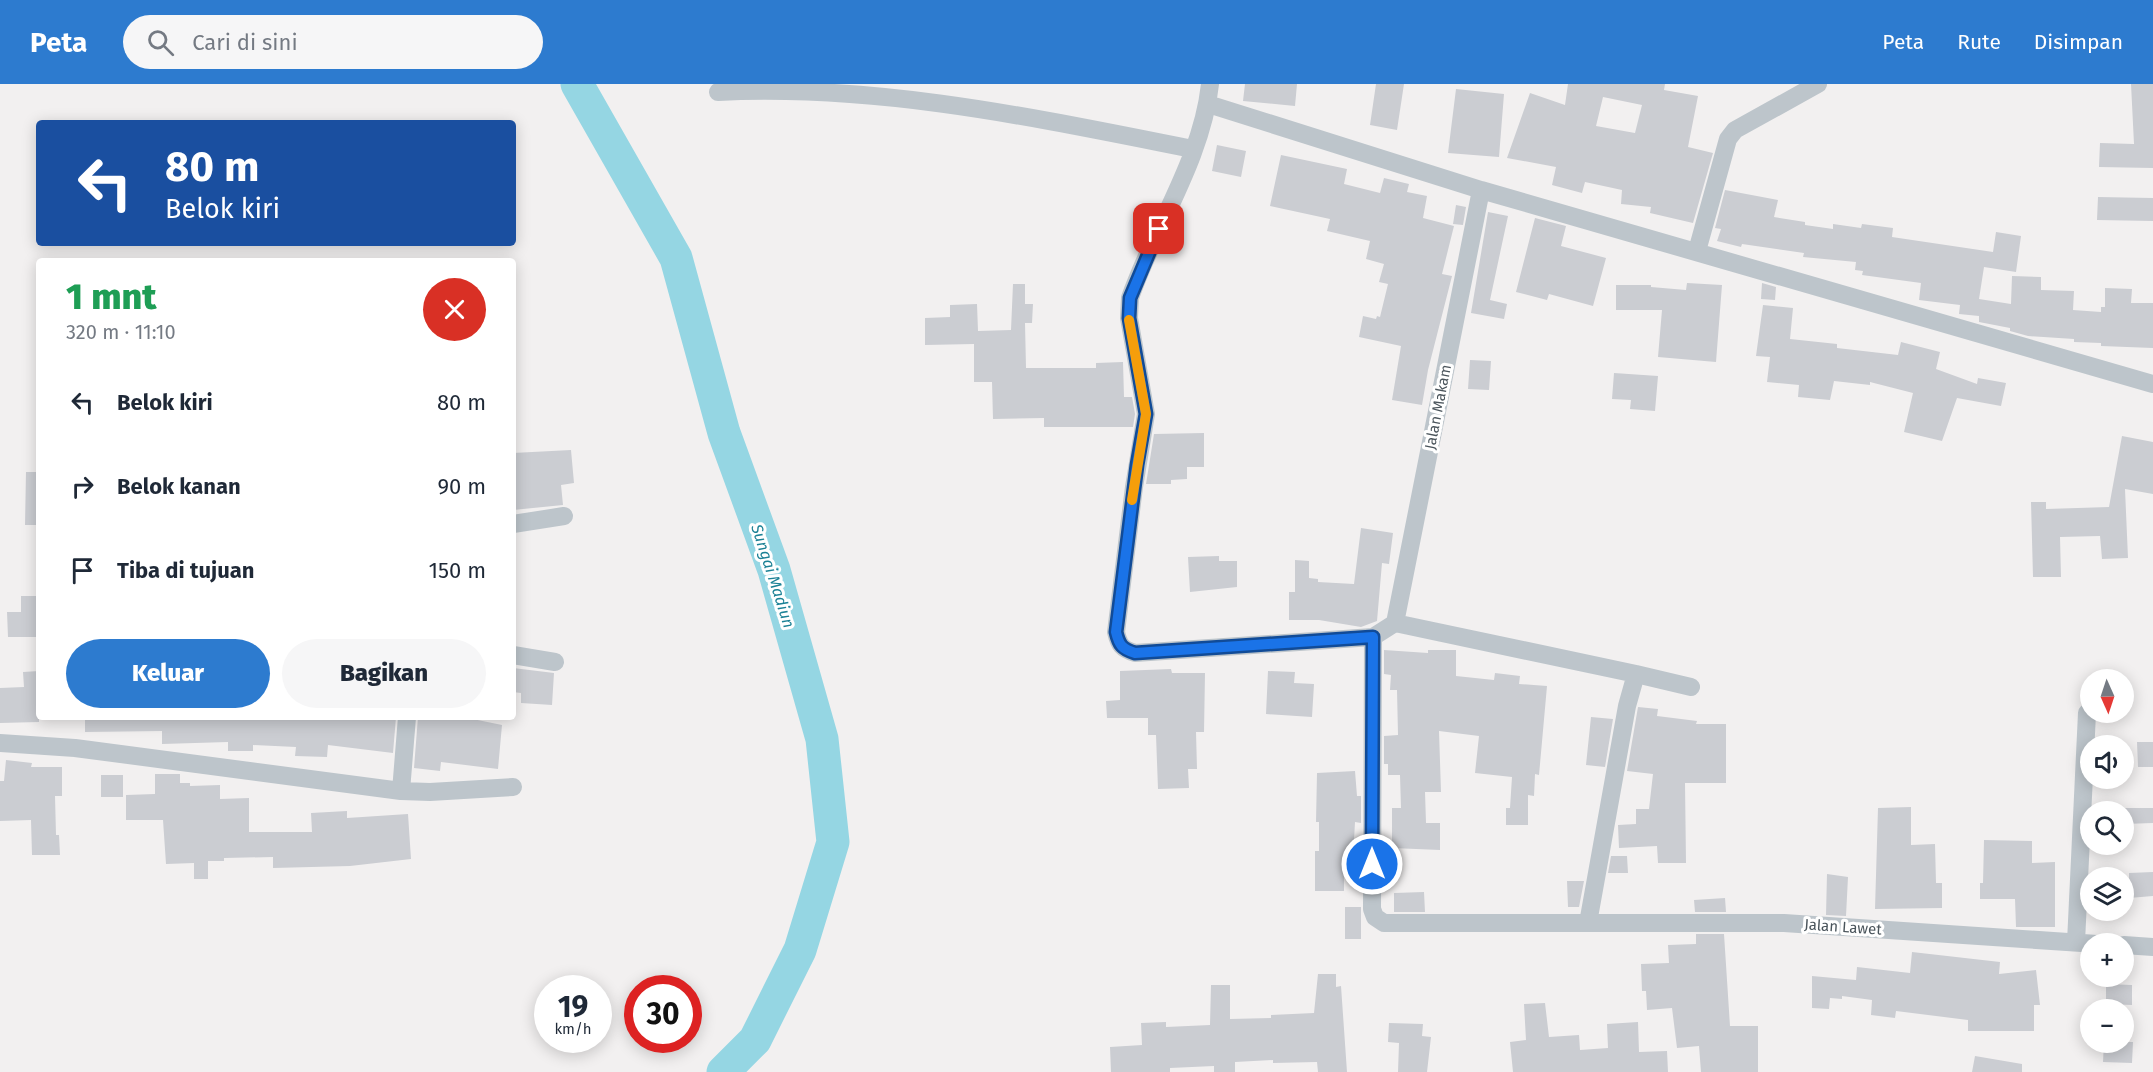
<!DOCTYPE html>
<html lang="id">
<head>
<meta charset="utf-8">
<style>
	:root { --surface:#fff; --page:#f6f6f7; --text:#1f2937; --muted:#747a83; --accent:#2d7bcf }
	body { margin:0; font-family:"Fira Sans",sans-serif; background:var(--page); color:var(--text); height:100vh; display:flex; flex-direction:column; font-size:22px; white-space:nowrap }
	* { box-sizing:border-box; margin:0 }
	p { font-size:20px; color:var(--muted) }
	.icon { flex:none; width:33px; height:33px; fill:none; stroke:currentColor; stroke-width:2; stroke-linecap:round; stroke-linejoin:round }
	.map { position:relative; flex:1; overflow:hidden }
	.drawer { position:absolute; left:36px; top:174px; width:480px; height:462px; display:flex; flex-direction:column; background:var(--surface); border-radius:6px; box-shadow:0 3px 15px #0003 }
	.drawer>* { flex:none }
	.hud { position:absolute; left:36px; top:36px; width:480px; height:126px; border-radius:6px; box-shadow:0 3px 15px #0003; background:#1a4fa0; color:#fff; overflow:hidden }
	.needle { width:39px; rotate:177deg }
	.controls { position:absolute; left:2080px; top:585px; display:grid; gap:12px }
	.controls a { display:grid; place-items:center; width:54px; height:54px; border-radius:50%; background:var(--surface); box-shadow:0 3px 15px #0003; font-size:30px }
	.speed { position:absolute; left:534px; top:891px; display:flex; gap:12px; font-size:30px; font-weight:700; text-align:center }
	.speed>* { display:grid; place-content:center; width:78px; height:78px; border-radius:50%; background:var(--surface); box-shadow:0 3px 15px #0003; line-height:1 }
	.speed small { font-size:15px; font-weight:400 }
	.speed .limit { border:9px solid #d22; background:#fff; color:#111 }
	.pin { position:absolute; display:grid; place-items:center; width:51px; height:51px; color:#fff; margin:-26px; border-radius:12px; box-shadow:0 3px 9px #0006 }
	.me { position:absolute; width:66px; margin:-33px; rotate:0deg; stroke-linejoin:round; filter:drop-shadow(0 0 4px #0008) }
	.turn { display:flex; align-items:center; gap:21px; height:126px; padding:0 30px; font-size:27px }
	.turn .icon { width:78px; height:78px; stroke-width:2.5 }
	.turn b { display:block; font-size:42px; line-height:51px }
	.round { display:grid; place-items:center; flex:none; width:63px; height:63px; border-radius:32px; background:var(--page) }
	.summary { display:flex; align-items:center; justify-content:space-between; height:102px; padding:0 30px }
	h1 { font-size:36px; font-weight:800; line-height:45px; color:#1e9e55 }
	.cta { display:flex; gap:12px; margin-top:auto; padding:12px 30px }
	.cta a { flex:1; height:69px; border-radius:36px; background:var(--accent); color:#fff; font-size:24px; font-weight:800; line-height:69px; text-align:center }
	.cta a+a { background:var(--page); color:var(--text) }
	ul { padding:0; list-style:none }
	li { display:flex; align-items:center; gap:18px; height:84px; padding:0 30px }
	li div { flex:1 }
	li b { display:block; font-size:22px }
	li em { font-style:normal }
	header { display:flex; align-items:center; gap:36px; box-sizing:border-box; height:84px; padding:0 30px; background:var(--accent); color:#fff }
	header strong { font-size:28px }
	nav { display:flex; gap:33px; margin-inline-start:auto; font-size:21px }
	.search { width:420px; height:54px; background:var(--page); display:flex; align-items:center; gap:15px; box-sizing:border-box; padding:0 21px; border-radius:33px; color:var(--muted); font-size:22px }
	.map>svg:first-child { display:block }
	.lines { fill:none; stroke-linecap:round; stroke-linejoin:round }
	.river { stroke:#95d6e3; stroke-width:33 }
	.building { fill:#cbcdd2; fill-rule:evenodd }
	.minor { stroke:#bdc5cb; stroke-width:18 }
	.route-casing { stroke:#114b97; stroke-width:15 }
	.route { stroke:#1a73e8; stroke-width:10 }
	.slow { stroke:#f59e0b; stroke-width:10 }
	.labels { text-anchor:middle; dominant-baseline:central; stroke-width:6; stroke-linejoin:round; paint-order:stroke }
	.street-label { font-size:15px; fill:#4a545b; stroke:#fff }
	.water-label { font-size:16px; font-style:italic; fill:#1b8195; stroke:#fff }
</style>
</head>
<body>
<header>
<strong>Peta</strong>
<div class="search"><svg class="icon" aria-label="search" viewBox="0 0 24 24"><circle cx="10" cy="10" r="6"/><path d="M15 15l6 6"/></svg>Cari di sini</div>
<nav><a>Peta</a><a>Rute</a><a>Disimpan</a></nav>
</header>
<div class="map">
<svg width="2153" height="988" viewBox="0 0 2153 988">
	<rect width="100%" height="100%" fill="#f2f0f0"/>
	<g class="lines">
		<path class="river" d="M577,0l99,174 48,175 50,137 48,169 11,103 -33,108 -45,90 -32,32"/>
	</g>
	<path class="building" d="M1245,0h52l-2,22 -52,-5z
		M1376,0h28l-7,46 -27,-5z
		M1568,0h97l-1,6 34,6 -10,51 25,6 -20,70 -43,-10 1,-6 -30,-3 1,-14 -37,-8 -3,11 -30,-8 4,-18 -49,-9 23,-65 35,12zM1603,13l39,8 -7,28 -39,-7z
		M2131,0h22v84l-54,-1 1,-24 34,1z
		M1456,5l48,5 -5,63 -51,-4z
		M1217,61l29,6 -5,26 -29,-6z
		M1281,71l66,14 -3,15 36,9 4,-15 25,6 -2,8 20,4 -4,22 31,8 -12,48 10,2 -24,94 -6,35 -30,-5 9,-54 -42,-9 4,-21 13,3 1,-3 3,1 8,-33 -9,-2 5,-18 -18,-5 4,-18 -43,-10 3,-12 -60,-13z
		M1725,106l53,10 -4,17 31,5v3l28,4v-5l28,4 1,-4 31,4 -1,9 101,15 3,-20 25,4 -5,36 -32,-5 -5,32 32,5 1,-28 29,1v13l33,1 -1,19 28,2v-5h4v-19l27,1 -1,14h22v45l-52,-2v-3l-27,-1v-3l-46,-3 -18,-5v-3l-31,-6v-6l-20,-2 1,-9 -41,-5 2,-17 -59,-8 1,-4 -8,-1 1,-8 -53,-5 1,-4 -62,-9 -1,3 -24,-6 4,-12 -6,-1z
		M2098,113l55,1v23l-56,-1z
		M1456,121l10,2 -3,18 -10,-1z
		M1488,128l20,4 -18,84 17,4 -3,15 -33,-6z
		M1535,134l31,8 -5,20 45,12 -13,48 -44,-12 -2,6 -31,-8z
		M1687,199l35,2 -6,77 -58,-5 4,-47h-46v-25h35v2l35,3z
		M1762,199l14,4 -1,13 -14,-1z
		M1013,200h12v20h8l-1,19h-7l1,45h70v-5l27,-1 1,35h8l3,17 -2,13h-89v-9l-51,1 -1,-37h-18v-38l-49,1v-27l25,-1v-12l27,-1 1,27 33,-1z
		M1763,221l30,3 -3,31 47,5v4l61,7 3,-13 39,10 -4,17 41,15 1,-6 28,5 -5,23 -44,-8 -15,43 -38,-9 9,-39 -43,-11v3l-36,-4 -4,19 -32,-3 1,-12 -32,-3 3,-25 -14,-1z
		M1470,276l21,1 -2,29 -21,-1z
		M1614,289l44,3 -3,35 -25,-2 1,-9 -19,-1z
		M1204,349v34h-17v12l-16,1v4h-25l8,-50z
		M2122,352l31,6v52l-28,-5 3,69 -26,1 -2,-23 -40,1 1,40h-28l-2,-75h15v7l63,-2z
		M571,366l3,33 -13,2 2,20 -50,5v-57z
		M26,388h13v53h-14z
		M1361,444l32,5 -4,31 -7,-1 -5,58 -16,6 -42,-7h-30v-28h6v-32l14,1v17l9,1v3l36,2z
		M1219,472v5h18v26l-47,5 -2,-35z
		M21,512h18v41h-31l-1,-25h14z
		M1384,566l44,3v-3h28v26l38,4 1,-7 25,3 -1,8 28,2 -8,89 -4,-1 -1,22 -6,-1v30h-22v-17h4l2,-31 -37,-4 4,-37 -40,-5 2,61h-16l1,31h14v27l-48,-2v-40h9l-1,-33h-12v-11h-4v-28l14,-1 -1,-45h-7l1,-15 -7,-1z
		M513,584l41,5 -2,32 -31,-2v-10l-8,-1z
		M1171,585l1,4h33l-1,59h-8l1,37h-9l1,19 -31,1 -2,-54h-8v-17h-41l-1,-17 14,-1v-29z
		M39,587v51l-39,1v-35l24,-1 -1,-15z
		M1268,587l27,1 -1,11 20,1 -2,33 -46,-3z
		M1638,623l20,2 -1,7 40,5 -1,3h30v59h-41l1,80h-28l-1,-17 -38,2 -1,-23 18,-1v-15h13l4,-35 -26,-3z
		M85,633h311l-3,36 -65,-8 -1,12 -32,-1 1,-9 -43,-2v6h-25v-9l-66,2v-13l-77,1z
		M418,633h45l39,8 -4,44 -57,-7 -1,9 -26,-3z
		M1591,633l22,2 -8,48 -19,-2z
		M2137,658h16v25h-15z
		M6,676l26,3 -1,4h31v29h-7l1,39h3l1,20h-28l-1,-35 -31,1v-40h4z
		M1355,687l2,25h4v27l-6,-1 -1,18h-2v8h-4v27h-4v16h-29v-40h4v-29h-3l1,-49z
		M155,690h25v9h10v3l30,-1v14l29,-1v34h63l-1,-19 36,-2v7l61,-4 3,45 -61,7 -77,2v-11l-49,1v3h-16v18h-14v-16l-28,1 -3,-44h-37v-25l29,-1z
		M101,691h22v22h-22z
		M1911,723v38l24,-1 1,39h6v25l-67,1 3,-101z
		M2124,724h29v15l-29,1z
		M1984,756l48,1v22l23,-1v65h-39l-1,-28h-35v-16h3z
		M1611,772h16l1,17h-20z
		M2153,788v24l-24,2v-25z
		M1827,790l21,3 -2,39 -20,-1z
		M1567,797h17l-5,26h-11z
		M1424,808l1,20h-31v-19z
		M1725,814l1,14h-31l-1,-12z
		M1345,823h16v32h-16z
		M1696,850h28l6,92h28v46h-57l-2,-26 -22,2 -5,-40 -25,2 -1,-19h-4l-1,-27 28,-1 -1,-18 28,-1z
		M1912,868l88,10 -1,12 37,-4 4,35h-6v26h-66v-11l-72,-9 -1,7 -24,-3 1,-15 -30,-4v3l-12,-1 -1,11 -17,-1v-32l44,4 1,-13 53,6z
		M1318,890h18v13l5,-1 6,86h-29l-1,-10 -44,1v-3l-38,2v10h-21v-6l-44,2v4h-59l-1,-25 32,-2 -1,-22 25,-1v5l44,-2 1,-40h19v34l41,-1v-3l43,-2z
		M2106,900l26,1v20l-26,-1z
		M1545,919l4,34 30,-2 1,15 28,-2 -1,-24 31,-2 1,30 28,-1 1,21h-155l-3,-30 16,-2 -2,-36z
		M1389,939l34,1 -1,12 9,1 -4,35h-29l1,-29 -11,-1z
		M2104,958h29l-1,21 -29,-1z
		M1975,972l47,8v8h-50z"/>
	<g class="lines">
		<path class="minor" d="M1210,0c-8,76 -56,144 -80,214l-1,20 17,96 -12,73 -18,145c3,13 6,17 19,21l238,-16 22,-14 241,51 -9,32 -39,217
			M718,8c162,-8 318,26 475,57
			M1208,20l273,86 672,194
			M1697,167l31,-112 7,-9 83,-46
			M513,440l51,-8
			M1395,539l86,-433
			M1373,553l-1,272 3,8 9,6h400l313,21
			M513,571l42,7
			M1636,590l55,13
			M0,659l75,5 326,43 29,1 83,-5
			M401,707l6,-74
			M2076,858l11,-229
			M2124,861l29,2"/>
	</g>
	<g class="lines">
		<g class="route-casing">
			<path id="route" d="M1159,145l-29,69 -1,20 17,96 -9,51 -21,167c3,13 6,17 19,21l238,-16 -1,227"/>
		</g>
		<use href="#route" class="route"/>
		<path class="slow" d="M1129,236l17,94 -14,86"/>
	</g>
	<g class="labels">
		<g class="street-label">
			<text transform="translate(1438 323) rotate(-79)">Jalan Makam</text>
			<text transform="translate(1843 843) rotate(4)">Jalan Lawet</text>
		</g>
		<g class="water-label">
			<text transform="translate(773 492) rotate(72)">Sungai Madiun</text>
		</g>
	</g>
</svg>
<div class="controls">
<a><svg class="needle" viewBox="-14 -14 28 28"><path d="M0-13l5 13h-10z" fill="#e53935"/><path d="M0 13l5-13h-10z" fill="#747a83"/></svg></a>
<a><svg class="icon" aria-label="sound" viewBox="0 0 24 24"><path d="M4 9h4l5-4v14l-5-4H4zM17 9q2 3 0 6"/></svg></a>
<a><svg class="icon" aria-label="search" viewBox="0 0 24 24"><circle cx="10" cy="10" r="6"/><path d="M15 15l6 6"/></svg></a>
<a><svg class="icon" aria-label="layers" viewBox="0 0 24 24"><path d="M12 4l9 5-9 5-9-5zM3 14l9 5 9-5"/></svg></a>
<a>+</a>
<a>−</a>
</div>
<div class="speed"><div>19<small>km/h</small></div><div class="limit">30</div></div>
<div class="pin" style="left:1159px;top:145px;background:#d93025"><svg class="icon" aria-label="arrive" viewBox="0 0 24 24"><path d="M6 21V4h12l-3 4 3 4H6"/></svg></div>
<svg class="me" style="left:1372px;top:780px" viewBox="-20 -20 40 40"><circle r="17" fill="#1a73e8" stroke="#fff" stroke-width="3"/><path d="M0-11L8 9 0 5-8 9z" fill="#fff"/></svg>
<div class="hud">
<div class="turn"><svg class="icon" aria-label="left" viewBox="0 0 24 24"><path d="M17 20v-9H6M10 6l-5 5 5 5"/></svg><div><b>80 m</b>Belok kiri</div></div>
</div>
<section class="drawer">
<div class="summary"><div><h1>1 mnt</h1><p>320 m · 11:10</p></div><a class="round" style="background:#d93025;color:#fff"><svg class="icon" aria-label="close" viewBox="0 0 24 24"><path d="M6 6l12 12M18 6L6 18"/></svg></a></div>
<ul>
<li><svg class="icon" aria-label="left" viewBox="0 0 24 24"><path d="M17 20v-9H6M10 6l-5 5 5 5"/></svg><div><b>Belok kiri</b></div><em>80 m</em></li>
<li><svg class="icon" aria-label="right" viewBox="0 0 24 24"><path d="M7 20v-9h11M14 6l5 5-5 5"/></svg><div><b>Belok kanan</b></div><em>90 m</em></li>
<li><svg class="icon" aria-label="arrive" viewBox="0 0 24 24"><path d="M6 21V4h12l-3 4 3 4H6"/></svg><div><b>Tiba di tujuan</b></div><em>150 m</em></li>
</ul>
<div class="cta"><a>Keluar</a><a>Bagikan</a></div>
</section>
</div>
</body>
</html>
